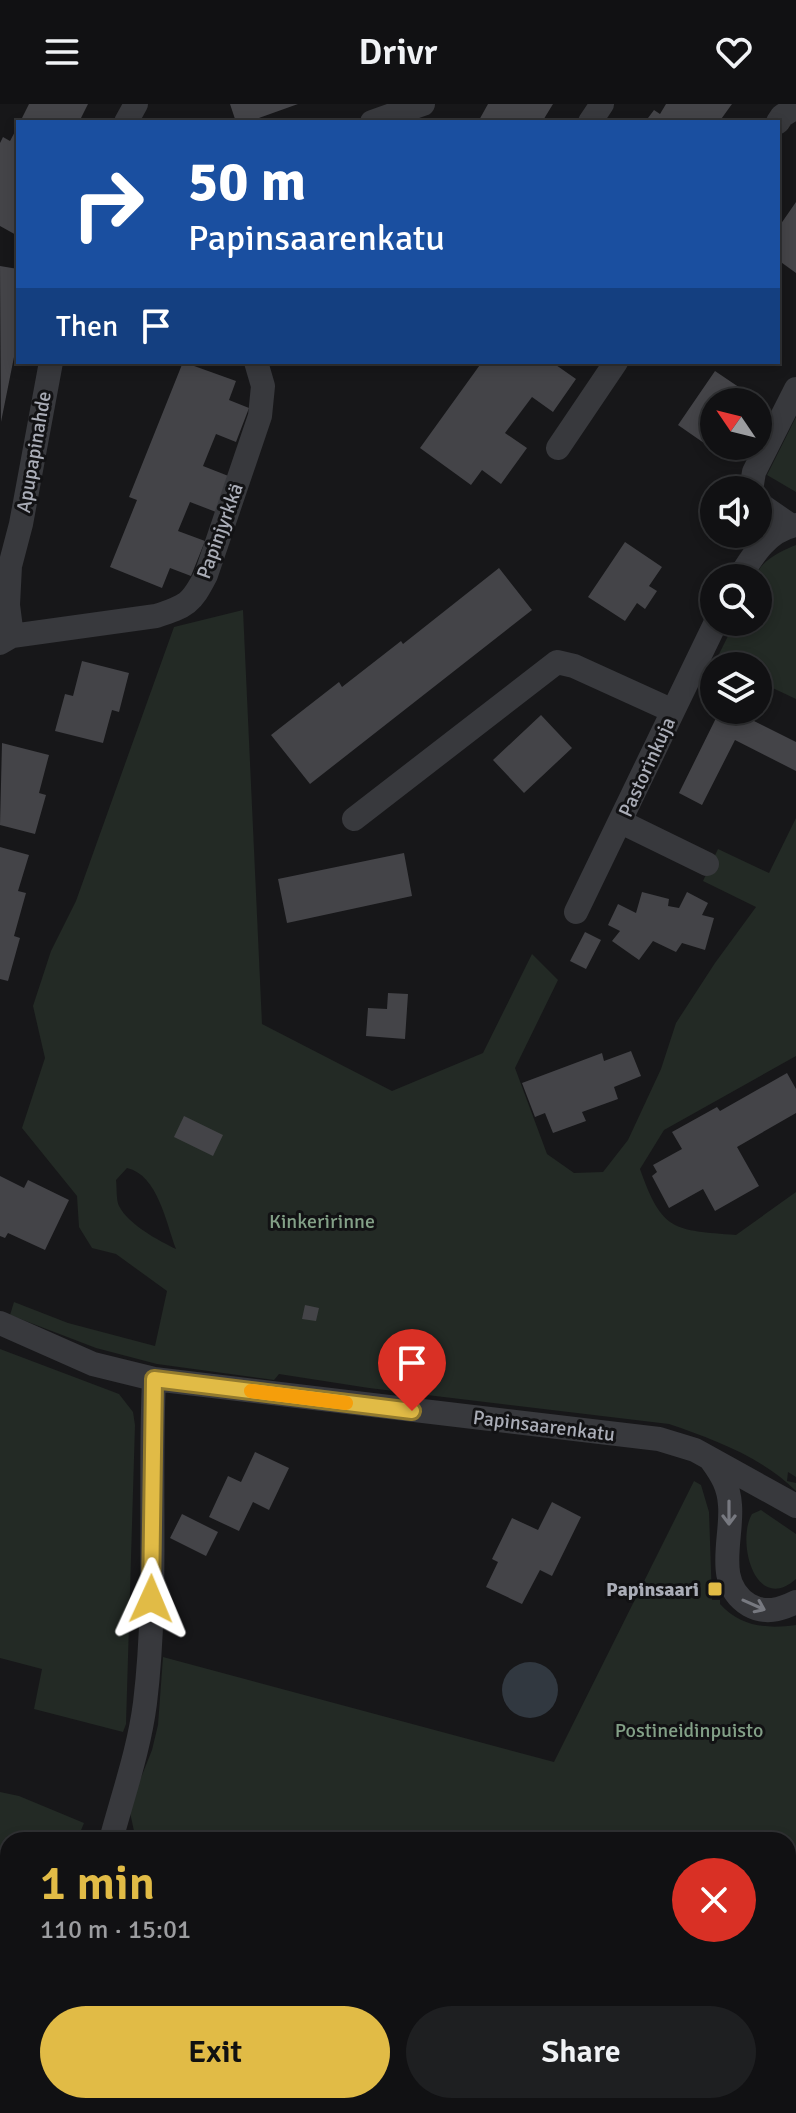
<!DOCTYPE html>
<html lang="en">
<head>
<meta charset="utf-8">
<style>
	:root { --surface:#111113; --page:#1e1f21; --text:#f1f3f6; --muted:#9c9da0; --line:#303133; --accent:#e1bb46 }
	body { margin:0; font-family:Signika,sans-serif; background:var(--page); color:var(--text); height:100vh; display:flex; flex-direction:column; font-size:30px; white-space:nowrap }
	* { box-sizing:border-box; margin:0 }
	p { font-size:26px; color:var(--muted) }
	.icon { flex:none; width:44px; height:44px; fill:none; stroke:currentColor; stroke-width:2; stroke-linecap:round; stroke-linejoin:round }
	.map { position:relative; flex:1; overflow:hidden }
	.side { position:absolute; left:0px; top:1728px; width:796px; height:282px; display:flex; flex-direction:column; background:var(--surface); border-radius:24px 24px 0 0; box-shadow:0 4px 12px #0003,0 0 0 2px var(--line) }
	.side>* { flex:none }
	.hud { position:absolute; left:16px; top:16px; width:764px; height:244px; border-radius:0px; box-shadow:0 4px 12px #0003,0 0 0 2px var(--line); background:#1a4fa0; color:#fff; overflow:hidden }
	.needle { width:52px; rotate:305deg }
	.fabs { position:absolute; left:700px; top:284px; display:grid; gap:16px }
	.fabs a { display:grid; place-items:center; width:72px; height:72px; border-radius:50%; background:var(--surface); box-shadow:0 4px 12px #0003,0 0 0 2px var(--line); font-size:40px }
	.pin { position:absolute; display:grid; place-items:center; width:68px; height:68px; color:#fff; margin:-82px -34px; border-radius:50% 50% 50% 0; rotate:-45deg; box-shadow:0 0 8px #0007 }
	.pin .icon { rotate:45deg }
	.me { position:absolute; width:88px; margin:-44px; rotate:1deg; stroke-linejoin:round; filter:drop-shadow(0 0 6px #0008) }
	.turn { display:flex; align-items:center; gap:28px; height:168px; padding:0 40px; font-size:36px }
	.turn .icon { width:104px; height:104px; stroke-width:2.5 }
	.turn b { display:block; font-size:56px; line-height:68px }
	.then { display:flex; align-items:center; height:76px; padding:0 40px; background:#0003; gap:16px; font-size:30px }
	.round { display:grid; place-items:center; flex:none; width:84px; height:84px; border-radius:42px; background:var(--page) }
	.head { display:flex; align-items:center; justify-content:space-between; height:136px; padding:0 40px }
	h1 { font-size:48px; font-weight:600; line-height:60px; color:var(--accent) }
	.button { display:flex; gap:16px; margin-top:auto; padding:16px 40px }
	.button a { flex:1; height:92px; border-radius:48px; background:var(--accent); color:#111; font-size:32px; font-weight:600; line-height:92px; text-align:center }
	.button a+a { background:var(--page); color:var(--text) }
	header { display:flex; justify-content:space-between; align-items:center; height:104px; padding:0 40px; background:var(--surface); font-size:36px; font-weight:600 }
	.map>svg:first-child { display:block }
	.green { fill:#232a25; fill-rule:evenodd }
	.water { fill:#313840 }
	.building { fill:#444448 }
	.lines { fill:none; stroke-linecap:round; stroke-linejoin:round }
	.minor { stroke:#38393d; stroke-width:24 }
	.oneway { stroke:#777980 }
	.route-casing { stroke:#927a2e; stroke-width:20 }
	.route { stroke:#e1bb46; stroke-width:14 }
	.slow { stroke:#f59e0b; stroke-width:14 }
	.poi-dot { fill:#e1bb46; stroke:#121214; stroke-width:3 }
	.labels { text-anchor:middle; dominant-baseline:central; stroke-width:6; stroke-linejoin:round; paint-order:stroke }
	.street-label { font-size:20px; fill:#aaadb7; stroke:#121214 }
	.park-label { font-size:20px; fill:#83a087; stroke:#121214 }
	.poi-label { font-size:20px; font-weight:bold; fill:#aaadb7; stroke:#121214; text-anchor:end }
</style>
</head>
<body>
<header><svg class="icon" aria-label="menu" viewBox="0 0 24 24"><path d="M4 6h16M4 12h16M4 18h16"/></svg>Drivr<svg class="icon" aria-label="heart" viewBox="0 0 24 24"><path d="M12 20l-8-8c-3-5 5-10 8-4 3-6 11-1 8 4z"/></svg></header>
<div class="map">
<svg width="796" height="2009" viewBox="0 0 796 2009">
	<rect width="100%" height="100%" fill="#171719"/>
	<path class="green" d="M796,313v75l-29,-17z
		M796,441v154l-38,-18v-15h-30l-12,-6 19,-38h23c0,-13 -3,-34 -2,-45 3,-16 27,-27 40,-32z
		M243,506l19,414 130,67 91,-38 49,-99 26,26 -43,88 32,86 27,19 29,-1 25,-32 33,-71 15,-46 39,-60 41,-56 -53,-26 15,-32 51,24 27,-55v238l-132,74 -24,39c22,63 34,61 96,66l60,-43v285l-8,-5 -1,9 9,2v8c-34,-34 -83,-52 -127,-67l-300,-36 -90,-14 -5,6 -117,-16 -61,-16 -86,-33 4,-13 54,21 87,23 12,-55 -51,-37 -24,-6 -13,-21 -2,-31 -55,-68 23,-70 -12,-52 18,-55 25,-50 98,-274zM127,1064c31,7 39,55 49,81 -17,-8 -48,-25 -57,-43 -3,-6 -2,-18 -3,-26z
		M0,1245l119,45 14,18 2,13 -9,299 -3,8 -89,-23 8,-40 -42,-11z
		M694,1377l7,4 8,27 3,88h8v4c21,23 47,25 76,21v488h-239l-4,-7h235v-266h-652l-7,-32 23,-58 6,-25 5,-68 391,105z
		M761,1406l35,24v45c-41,36 -60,-38 -44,-65z
		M0,1688l19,4 65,27 -7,17h-69v266h375l-6,7h-377z"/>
	<path class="water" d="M502 1586a28 28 0 1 1 56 0a28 28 0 1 1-56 0Z"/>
	<path class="building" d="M29,0h59l-9,18h-59z
		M230,0h68l-50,18h-12z
		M488,0h65l-11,18h-64z
		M666,0h66l-13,18h-74l9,-12 6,4z
		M18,22v110l-18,-10v-83l3,-6 7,4z
		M796,98v71l-18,-13v-32z
		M0,162l18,3v68l-17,85z
		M183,258l53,19 -7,19 20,8 -13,34 -20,-8 -13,32 28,11 -15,35 -26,-10 -12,29 27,10 -14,35 -21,-8 -8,20 -52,-21 27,-67 -8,-3z
		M482,258h77l-3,3 20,14 -23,33 -21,-15 -27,36 22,15 -26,36 -19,-14 -11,15 -51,-37z
		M715,267l37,25 -4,6h-34v44h3l-3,4 -36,-25z
		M625,438l37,25 -13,19 8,5 -12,18 -8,-6 -12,18 -37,-24z
		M499,464l33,42 -222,174 -39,-49 68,-53 3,5 59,-46 2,3z
		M82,557l47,12 -10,39 -7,-2 -9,33 -48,-12 10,-37 8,2z
		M758,596l5,3 -9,18 42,21v29l-61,-31 -33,65 -23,-12 41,-83h38z
		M541,611l31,33 -48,45 -31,-33z
		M2,639l47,12 -10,38 7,2 -11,39 -35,-9z
		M0,743l29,8 -11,36 8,2 -12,43 6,2 -12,43 -8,-2z
		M404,749l8,43 -125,27 -9,-44z
		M642,788l27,7 -1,7 11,2 8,-16 21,11 -6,12 12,3 -9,32 -23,-7 -6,9 -23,-11 -14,19 -27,-19 8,-10 -12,-6 10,-21 18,9z
		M585,828l16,8 -15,29 -16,-8z
		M388,889l20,1 -3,45 -39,-3 2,-28 19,1z
		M631,947l10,25 -27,11 4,12 -36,13 4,9 -33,12 -8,-20 -10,4 -13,-34 80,-30 2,8z
		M787,969l9,16v24l-59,34 22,39 -44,25 -12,-22 -34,19 -17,-32 5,-4 -4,-7 29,-16 -10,-17 45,-25 3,4z
		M184,1012l39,19 -10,21 -39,-19z
		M0,1072l24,12 4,-8 41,20 -24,50 -37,-17 -3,5 -5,-2z
		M305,1201l14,3 -3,13 -14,-2z
		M255,1348l34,16 -20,42 -16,-8 -14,29 -30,-14 19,-41 13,6z
		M552,1398l29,15 -29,59 -12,-6 -18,34 -36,-17 12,-25 -6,-3 20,-41 26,12z
		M182,1410l36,18 -12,24 -36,-18z"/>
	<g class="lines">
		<path class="minor" d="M126,18l10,-18
			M372,18l51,-18
			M590,18l12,-18
			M778,18l4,-6 14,-9
			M558,344l58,-86
			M751,386l3,-18 42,-83
			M758,399l32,22
			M739,474c14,-23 29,-48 57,-53
			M12,532l-4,-31 2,-39 11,-42 30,-162
			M0,539l12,-7 144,-20c31,-10 35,-12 50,-41l54,-159 3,-30 -7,-24
			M354,715l203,-157 17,4 99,45
			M621,718l86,42
			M576,808l140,-290
			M0,1219l93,41 61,15 505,60 36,11 101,56
			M711,1356c11,15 18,27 19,45 3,33 -17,78 19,100 16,9 31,5 47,-3
			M111,1736c12,-45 28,-90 34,-137 13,-107 4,-216 9,-324"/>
	</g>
	<defs><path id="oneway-shaft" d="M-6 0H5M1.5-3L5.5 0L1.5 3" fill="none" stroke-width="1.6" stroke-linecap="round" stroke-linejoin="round" transform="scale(2)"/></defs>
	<g class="oneway">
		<use href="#oneway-shaft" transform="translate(729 1409) rotate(90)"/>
		<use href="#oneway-shaft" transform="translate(754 1501) rotate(24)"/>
	</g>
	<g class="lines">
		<g class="route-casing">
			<path id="route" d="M151,1495l3,-220 258,32"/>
		</g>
		<use href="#route" class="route"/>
		<path class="slow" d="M251,1287l95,12"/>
	</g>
	<rect class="poi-dot" x="707" y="1477" width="16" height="16" rx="4"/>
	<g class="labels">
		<g class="street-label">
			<text transform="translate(34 348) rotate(-80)">Apupapinahde</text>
			<text transform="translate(220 427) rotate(-70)">Papinjyrkkä</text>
			<text transform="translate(647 663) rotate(-65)">Pastorinkuja</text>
			<text transform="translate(544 1322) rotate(7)">Papinsaarenkatu</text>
		</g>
		<g class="park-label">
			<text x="322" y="1117">Kinkeririnne</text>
			<text x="689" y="1626">Postineidinpuisto</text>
		</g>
		<g class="poi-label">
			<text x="699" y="1485">Papinsaari</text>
		</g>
	</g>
</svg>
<div class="fabs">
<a><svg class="needle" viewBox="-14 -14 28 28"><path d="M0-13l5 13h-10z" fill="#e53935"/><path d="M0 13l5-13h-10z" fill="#9c9da0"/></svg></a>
<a><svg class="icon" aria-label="sound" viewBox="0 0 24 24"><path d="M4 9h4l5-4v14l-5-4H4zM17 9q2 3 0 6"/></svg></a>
<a><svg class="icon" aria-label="search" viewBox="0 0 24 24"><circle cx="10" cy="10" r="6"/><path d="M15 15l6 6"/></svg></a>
<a><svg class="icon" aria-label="layers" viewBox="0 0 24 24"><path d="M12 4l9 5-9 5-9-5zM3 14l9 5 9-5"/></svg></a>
</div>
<div class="pin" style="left:412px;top:1307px;background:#d93025"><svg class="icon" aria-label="arrive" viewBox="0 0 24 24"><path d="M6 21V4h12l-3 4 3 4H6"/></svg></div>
<svg class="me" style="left:151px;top:1495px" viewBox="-20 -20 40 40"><path d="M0-17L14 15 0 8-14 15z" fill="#e1bb46" stroke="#fff" stroke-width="4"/></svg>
<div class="hud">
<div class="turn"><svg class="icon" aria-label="right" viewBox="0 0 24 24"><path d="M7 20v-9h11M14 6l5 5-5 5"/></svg><div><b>50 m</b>Papinsaarenkatu</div></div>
<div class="then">Then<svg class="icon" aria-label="arrive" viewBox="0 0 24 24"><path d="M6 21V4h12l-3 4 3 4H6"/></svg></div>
</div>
<section class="side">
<div class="head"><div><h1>1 min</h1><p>110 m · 15:01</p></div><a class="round" style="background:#d93025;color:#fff"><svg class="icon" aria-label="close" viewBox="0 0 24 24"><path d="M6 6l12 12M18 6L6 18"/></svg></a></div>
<div class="button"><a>Exit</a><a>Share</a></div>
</section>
</div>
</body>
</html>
